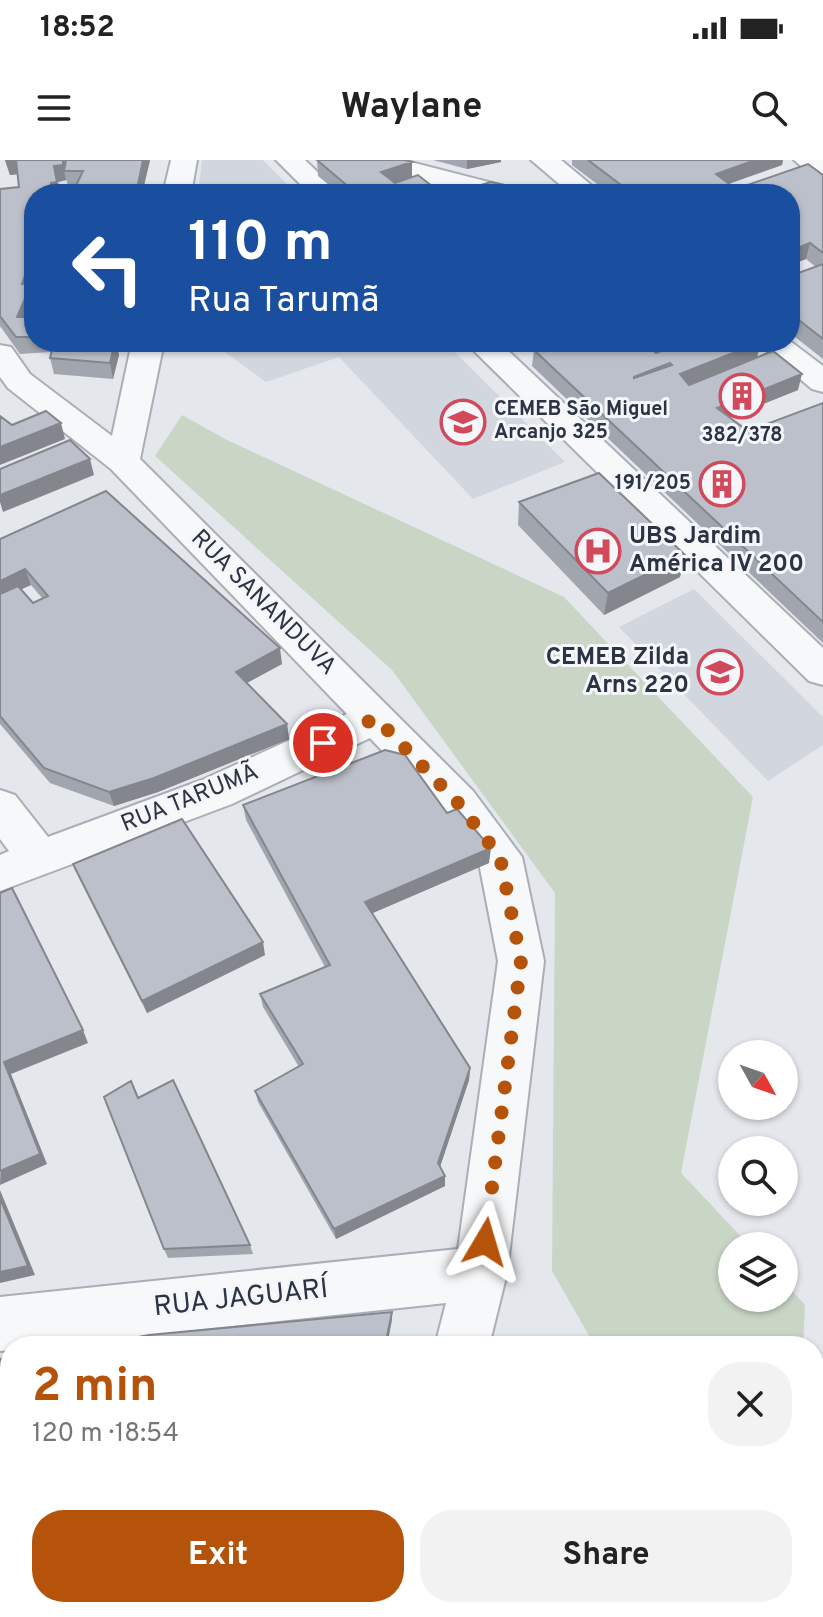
<!DOCTYPE html>
<html lang="en">
<head>
<meta charset="utf-8">
<style>
	:root { --surface:#fff; --page:#f2f2f2; --text:#222; --muted:#767676; --accent:#b45309 }
	body { margin:0; font-family:Overpass,sans-serif; background:var(--page); color:var(--text); height:100vh; display:flex; flex-direction:column; font-size:30px; white-space:nowrap }
	* { box-sizing:border-box; margin:0 }
	p { font-size:26px; color:var(--muted) }
	.icon { flex:none; width:44px; height:44px; fill:none; stroke:currentColor; stroke-width:2; stroke-linecap:round; stroke-linejoin:round }
	.map { position:relative; flex:1; overflow:hidden }
	.drawer { position:absolute; left:0px; top:1176px; width:824px; height:282px; display:flex; flex-direction:column; background:var(--surface); border-radius:32px 32px 0 0; box-shadow:0 2px 6px #0004 }
	.drawer>* { flex:none }
	.banner { position:absolute; left:24px; top:24px; width:776px; height:168px; border-radius:32px; box-shadow:0 2px 6px #0004; background:#1a4fa0; color:#fff; overflow:hidden }
	.needle { width:52px; rotate:130deg }
	.fabs { position:absolute; left:718px; top:880px; display:grid; gap:16px }
	.fabs a { display:grid; place-items:center; width:80px; height:80px; border-radius:50%; background:var(--surface); box-shadow:0 2px 6px #0004; font-size:40px }
	.pin { position:absolute; display:grid; place-items:center; width:68px; height:68px; color:#fff; margin:-34px; border:4px solid #fff; border-radius:50%; box-shadow:0 2px 8px #0007 }
	.me { position:absolute; width:88px; margin:-44px; rotate:7deg; stroke-linejoin:round; filter:drop-shadow(0 0 6px #0008) }
	.turn { display:flex; align-items:center; gap:28px; height:168px; padding:0 32px; font-size:36px }
	.turn .icon { width:104px; height:104px; stroke-width:2.5 }
	.turn b { display:block; font-size:56px; line-height:68px }
	.round { display:grid; place-items:center; flex:none; width:84px; height:84px; border-radius:32px; background:var(--page) }
	.head { display:flex; align-items:center; justify-content:space-between; height:136px; padding:0 32px }
	h1 { font-size:48px; font-weight:700; line-height:60px; color:var(--accent) }
	.primary-button { display:flex; gap:16px; margin-top:auto; padding:16px 32px }
	.primary-button a { flex:1; height:92px; border-radius:32px; background:var(--accent); color:#fff; font-size:32px; font-weight:700; line-height:92px; text-align:center }
	.primary-button a+a { background:var(--page); color:var(--text) }
	.status { display:flex; justify-content:space-between; align-items:center; height:56px; padding:0 40px; background:var(--surface); direction:ltr }
	.status svg { height:22px; fill:currentColor }
	header { display:flex; justify-content:space-between; align-items:center; height:104px; padding:0 32px; background:var(--surface); font-size:36px; font-weight:700 }
	.map>svg:first-child { display:block }
	.built { fill:#d2d6de }
	.green { fill:#c9d6c5 }
	.lines { fill:none; stroke-linecap:round; stroke-linejoin:round }
	.minor-casing { stroke:#a9aeb7; stroke-width:4 }
	.minor { fill:#f7f8fa; fill-rule:evenodd }
	.wall { fill:#a1a5ae; fill-rule:evenodd }
	.shaded-wall { fill:#83868d }
	.building { fill:#bbc0ca; stroke:#83868d; stroke-width:2; fill-rule:evenodd }
	.route { stroke:#b45309; stroke-width:14; stroke-dasharray:0 25.2 }
	.labels { text-anchor:middle; dominant-baseline:central; stroke-width:6; stroke-linejoin:round; paint-order:stroke }
	.far-poi-label { font-size:20px; font-weight:bold; fill:#2b3445; stroke:#f4f6f9; text-anchor:start }
	.poi-label { font-size:24px; font-weight:bold; fill:#2b3445; stroke:#f4f6f9; text-anchor:start }
	.street-label { font-size:24px; fill:#2b3445; stroke:#f4f6f9 }
	.near-street-label { font-size:28px; fill:#2b3445; stroke:#f4f6f9 }
</style>
</head>
<body>
<div class="status"><b>18:52</b><svg viewBox="0 0 49 12"><path d="M0 12V9h3v3zM5 12V6h3v6zM10 12V3h3v9zM15 12V0h3v12zM26 1h20v11H26zM47 4h2v5h-2z"/></svg></div>
<header><svg class="icon" aria-label="menu" viewBox="0 0 24 24"><path d="M4 6h16M4 12h16M4 18h16"/></svg>Waylane<svg class="icon" aria-label="search" viewBox="0 0 24 24"><circle cx="10" cy="10" r="6"/><path d="M15 15l6 6"/></svg></header>
<div class="map">
<svg width="823" height="1457" viewBox="0 0 823 1457">
	<rect width="100%" height="100%" fill="#e4e7ec"/>
	<path class="built" d="M202,0h61l34,34h-99z
		M211,182h234l120,120 -92,37 -134,-142 -73,25z
		M694,429l129,128v28l-55,36 -149,-154z"/>
	<path class="green" d="M182,255l43,24 339,158 189,200 -72,376 69,73h-18v52h52v-16l21,23 -2,41h-208l-43,-75 3,-378 -163,-223 -237,-214z
		M662,1448h125l-2,9h-123z"/>
	<g class="lines">
		<g class="minor-casing">
			<path id="minor" d="M171,0h26l-6,34h-28z
				M276,0h29l35,34h-30z
				M358,0h45l109,28 4,6h-46l-109,-28z
				M531,0h30l41,34h-31z
				M794,0h29v19l-10,-2z
				M790,181l33,25v26l-11,-3 -56,-47z
				M132,182h32l-24,117 333,332 49,66 22,104 -37,312 -18,73h-54l11,-43 -399,43h-37v4l-10,1v-54l458,-48 40,-288 -19,-98 -36,-48 -73,-77 -138,66 -232,87v-36l9,-4 -9,-12v-49l15,5 33,42 154,-57 145,-66 -236,-245 -103,-81 -8,-11v-32l11,2 19,27 82,62z
				M465,182h34l324,306v37l-14,-4z
				M354,1448h60l-2,9h-62z"/>
		</g>
		<use href="#minor" class="minor"/>
	</g>
	<path class="wall" d="M5,0h145l-8,34 -74,-8 -2,-7v1l-8,2 2,12h-26l-3,93 3,16 -6,14h6v25h82l3,13 -6,24 -59,-5 -4,-16 1,-6 -31,2 -20,-28v-137l19,-2 -2,-13 -7,1z
		M317,0l95,17 30,17h-102l-22,-18z
		M433,0h68v2l-34,7z
		M572,0h211l-1,5 -53,19 7,5 87,-14v184l-33,-26v-57l26,-9 -10,-8 -16,6v-71h-180l-38,-29z
		M555,182h125l-25,10 1,1 102,4 40,33 -68,27 18,14 75,-28v240l-291,-277 2,-16z
		M519,342l166,53 -5,22 -76,38 -86,-90z
		M0,379l282,125 -35,19 40,41 2,15 -131,53 -44,14 -64,-23 -50,-59zM31,425l11,13 -9,5 -12,-14z
		M243,645l204,8 42,50 -117,50 98,155 -1,12 -29,86 5,20 -109,53 -78,-137 -3,-11 44,-24 -36,-60 -3,-13 65,-27 -79,-147z
		M73,704l192,91 -118,58 -68,-135z
		M138,938l112,147 3,9 -85,4 -4,-9z
		M10,1197v181l-8,1 -2,-1v-179z"/>
	<path class="shaded-wall" d="M5,0h11l4,14 -10,1z
		M63,0h3l-2,11 2,9 -8,2 2,12h-10l4,-28z
		M143,0h7l-8,34h-6z
		M467,0h34v2l-34,7z
		M755,0h28l-1,5 -69,24 3,-15z
		M412,2v15l-31,11v-16z
		M810,83l-4,16 -16,6v-14z
		M34,88v30l-3,9 3,16 -13,30 -4,-16 11,-58z
		M115,182h1l3,13 -6,24 -3,-16z
		M507,182h14l-15,5z
		M644,182h36l-38,15z
		M761,182l-4,16 -80,32 3,-16z
		M802,214l-4,16 -85,34 4,-16z
		M61,263l4,16 -65,26v-18z
		M90,299l4,16 -91,37 -3,-10v-7z
		M685,395l-5,22 -76,38 4,-22z
		M25,409l6,16 -31,14v-18z
		M280,488l2,16 -43,23 -3,-15z
		M287,564l2,15 -131,53 -44,14 -5,-14z
		M491,688l-2,15 -123,53 -1,-14z
		M263,782l2,13 -118,58 -5,-12z
		M83,870l5,13 -77,31 36,90 -47,21 4,-123z
		M470,908l-1,12 -31,93v-10z
		M445,1016v10l-109,53 -2,-10z
		M0,1030l35,85 -35,8z
		M392,1152v8l-5,26h-2z
		M154,1448h5l1,9h-5z
		M336,1448h3l-4,9h-3z"/>
	<path class="building" d="M16,0h47v5l-9,1 3,16 -6,1 -1,11h-16v54l-6,11h3l-9,25 9,1 -14,32h17v20h-18l-16,-21v-127l19,-2z
		M66,0h77l-7,34h-64l11,-23h-19z
		M317,0h88l7,2 -31,10 14,11 23,-8 24,19h-85z
		M588,0h167l-39,14 20,15 72,-25 15,11v78l-13,-10 -20,8v-57h-157z
		M491,22l52,12h-79l-3,-3z
		M823,104v75l-33,-26v-37z
		M54,182h61l-5,21 -60,-5z
		M555,182h90l11,11 29,-11h76l-81,32 9,11 84,-34 29,23 -85,34 31,23 75,-28v219l-289,-272zM670,203l2,2 -38,13v-1z
		M46,251l15,12 -61,24v-31l12,9z
		M70,280l20,19 -90,36v-26z
		M599,313l86,82 -77,38 -89,-91z
		M106,331l174,157 -44,24 51,52 -133,54 -45,14 -65,-24 -44,-52v-122l18,-8 15,17 15,-7 -23,-27 -25,12v-42z
		M385,590l20,5 42,58 10,-4 34,39 -126,54 105,166 -32,95 7,13 -111,53 -79,-138 48,-27 -43,-70 70,-29 -87,-160z
		M182,659l81,123 -121,59 -69,-137z
		M12,728l71,142 -79,32 36,92 -40,17v-278z
		M173,920l77,165 -86,4 -60,-152 27,-16 7,17z
		M0,1038l28,68 -28,6z
		M392,1152l-7,34h-293l57,-11z
		M10,1197v176l-10,1v-175z
		M112,1448h42l1,9h-42z
		M224,1448h112l-4,9h-158z"/>
	<g class="lines">
		<path class="route" d="M323,583l53,-25 82,85 42,54 21,104 -36,281"/>
	</g>
	<defs>
		<g id="building-ring" transform="scale(2.3)"><circle r="9.5" fill="#f4f6f9" stroke="#d1495b" stroke-width="1.5"/><path d="M-4-6H4V6H1V3H-1V6H-4ZM-2.5-4.3h1.7v1.8h-1.7ZM.8-4.3h1.7v1.8H.8ZM-2.5-1h1.7V.8h-1.7ZM.8-1h1.7V.8H.8Z" fill="#d1495b"/></g>
		<g id="school-ring" transform="scale(2.3)"><circle r="9.5" fill="#f4f6f9" stroke="#d1495b" stroke-width="1.5"/><path d="M0-5L7-2L0 1L-7-2ZM-4 1L0 2.5L4 1V4Q0 6-4 4Z" fill="#d1495b"/></g>
		<g id="hospital-ring" transform="scale(2.3)"><circle r="9.5" fill="#f4f6f9" stroke="#d1495b" stroke-width="1.5"/><path d="M-5-5h3v3.5h4V-5h3V5h-3V1.5h-4V5h-3Z" fill="#d1495b"/></g>
	</defs>
	<g fill-rule="evenodd">
		<use href="#building-ring" x="742" y="236"/>
		<use href="#school-ring" x="463" y="262"/>
		<use href="#building-ring" x="722" y="324"/>
		<use href="#hospital-ring" x="598" y="391"/>
		<use href="#school-ring" x="720" y="512"/>
	</g>
	<g class="labels">
		<g class="far-poi-label">
			<text x="494" y="250">CEMEB São Miguel<tspan x="494" dy="23">Arcanjo 325</tspan></text>
			<text x="742" y="276" text-anchor="middle">382/378</text>
			<text x="691" y="324" text-anchor="end">191/205</text>
		</g>
		<g class="poi-label">
			<text x="629" y="377">UBS Jardim<tspan x="629" dy="28">América IV 200</tspan></text>
			<text x="689" y="498" text-anchor="end">CEMEB Zilda<tspan x="689" dy="28">Arns 220</tspan></text>
		</g>
		<g class="street-label">
			<text transform="translate(263 443) rotate(45)">RUA SANANDUVA</text>
			<text transform="translate(190 639) rotate(-22)">RUA TARUMÃ</text>
		</g>
		<g class="near-street-label">
			<text transform="translate(241 1139) rotate(-6)">RUA JAGUARÍ</text>
		</g>
	</g>
</svg>
<div class="fabs">
<a><svg class="needle" viewBox="-14 -14 28 28"><path d="M0-13l5 13h-10z" fill="#e53935"/><path d="M0 13l5-13h-10z" fill="#767676"/></svg></a>
<a><svg class="icon" aria-label="search" viewBox="0 0 24 24"><circle cx="10" cy="10" r="6"/><path d="M15 15l6 6"/></svg></a>
<a><svg class="icon" aria-label="layers" viewBox="0 0 24 24"><path d="M12 4l9 5-9 5-9-5zM3 14l9 5 9-5"/></svg></a>
</div>
<div class="pin" style="left:323px;top:583px;background:#d93025"><svg class="icon" aria-label="arrive" viewBox="0 0 24 24"><path d="M6 21V4h12l-3 4 3 4H6"/></svg></div>
<svg class="me" style="left:485px;top:1082px" viewBox="-20 -20 40 40"><path d="M0-17L14 15 0 8-14 15z" fill="#b45309" stroke="#fff" stroke-width="4"/></svg>
<div class="banner">
<div class="turn"><svg class="icon" aria-label="left" viewBox="0 0 24 24"><path d="M17 20v-9H6M10 6l-5 5 5 5"/></svg><div><b>110 m</b>Rua Tarumã</div></div>
</div>
<section class="drawer">
<div class="head"><div><h1>2 min</h1><p>120 m · 18:54</p></div><a class="round"><svg class="icon" aria-label="close" viewBox="0 0 24 24"><path d="M6 6l12 12M18 6L6 18"/></svg></a></div>
<div class="primary-button"><a>Exit</a><a>Share</a></div>
</section>
</div>
</body>
</html>
